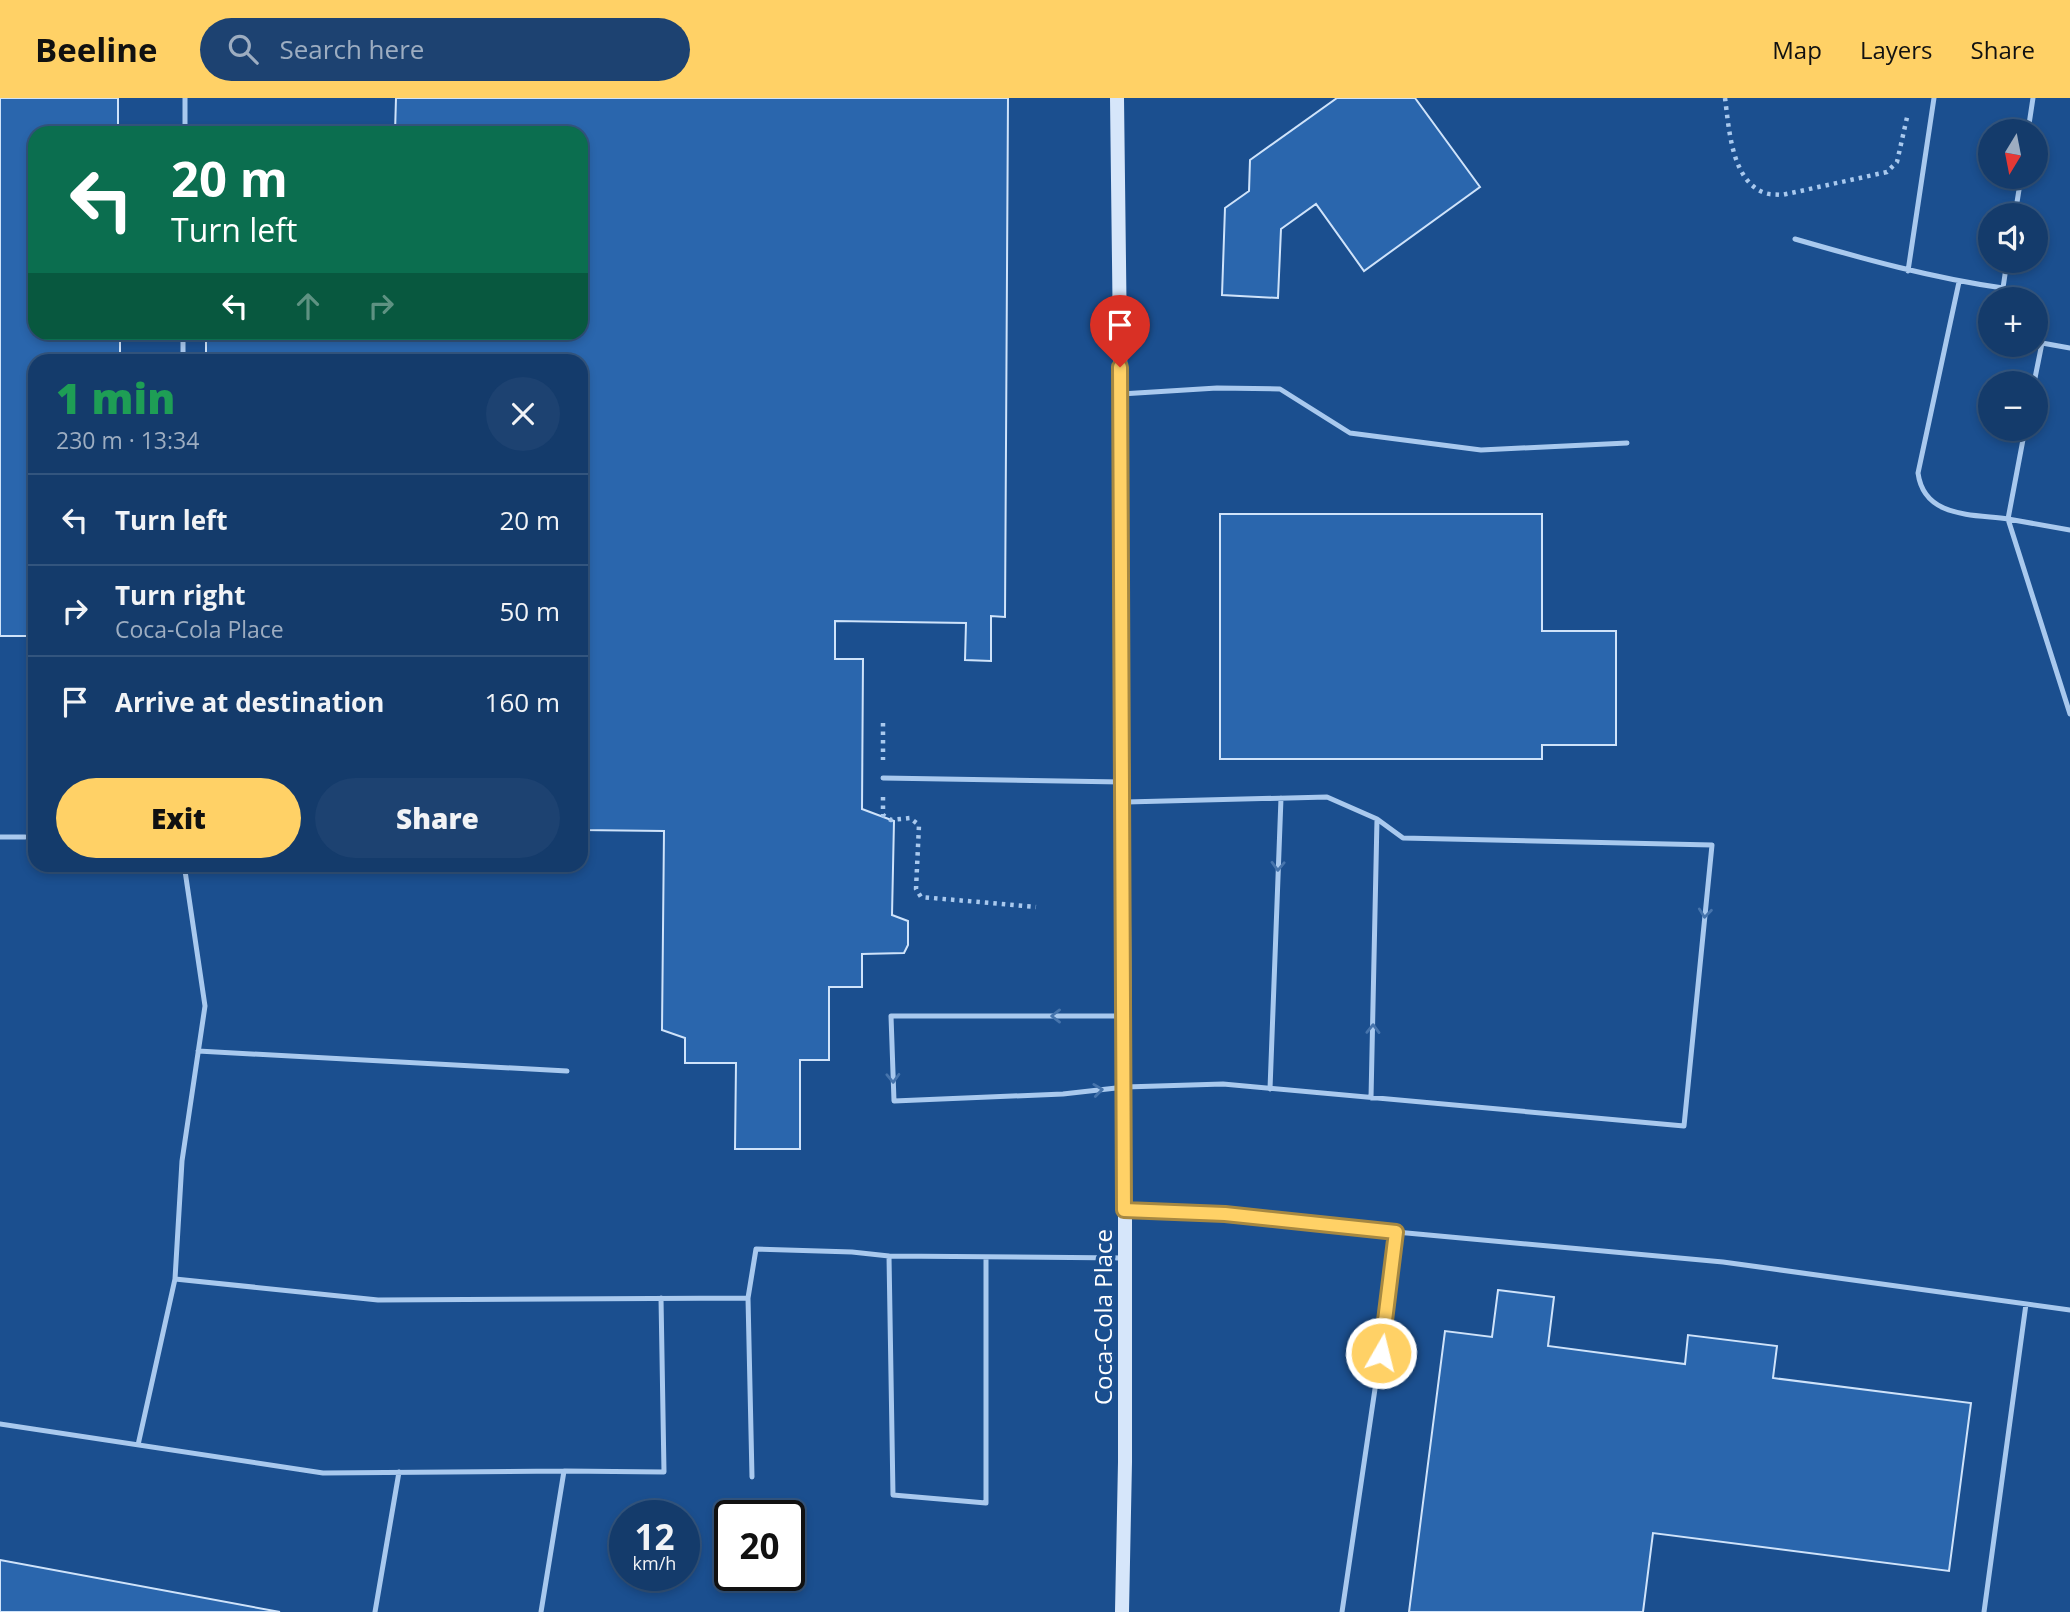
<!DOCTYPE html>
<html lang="en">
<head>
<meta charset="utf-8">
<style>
	:root { --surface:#143b6b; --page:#1d4271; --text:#f1f3f6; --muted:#9dadc1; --line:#33557e; --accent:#ffd166 }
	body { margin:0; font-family:"Open Sans",sans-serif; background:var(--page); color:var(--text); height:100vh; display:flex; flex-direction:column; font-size:26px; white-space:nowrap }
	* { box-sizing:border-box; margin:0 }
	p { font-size:23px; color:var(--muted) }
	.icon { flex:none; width:38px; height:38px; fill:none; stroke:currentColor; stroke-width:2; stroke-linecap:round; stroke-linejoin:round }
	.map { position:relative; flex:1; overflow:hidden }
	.details { position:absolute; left:28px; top:256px; width:560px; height:518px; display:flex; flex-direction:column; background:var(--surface); border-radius:21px; box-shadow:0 4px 10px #0003,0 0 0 2px var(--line) }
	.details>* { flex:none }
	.top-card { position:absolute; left:28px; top:28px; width:560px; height:214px; border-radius:21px; box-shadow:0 4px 10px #0003,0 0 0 2px var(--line); background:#0b6e4f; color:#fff; overflow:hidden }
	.needle { width:46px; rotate:190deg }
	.tools { position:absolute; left:1978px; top:21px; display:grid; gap:14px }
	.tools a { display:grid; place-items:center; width:70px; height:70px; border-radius:50%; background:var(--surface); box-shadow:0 4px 10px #0003,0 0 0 2px var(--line); font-size:35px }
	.speed { position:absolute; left:609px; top:1402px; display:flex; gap:14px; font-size:35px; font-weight:700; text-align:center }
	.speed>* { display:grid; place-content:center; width:91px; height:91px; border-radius:50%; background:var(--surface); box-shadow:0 4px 10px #0003,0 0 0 2px var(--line); line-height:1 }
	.speed small { font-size:18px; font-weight:400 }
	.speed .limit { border:4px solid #111; border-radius:10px; background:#fff; color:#111 }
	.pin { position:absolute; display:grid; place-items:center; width:60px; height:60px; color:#fff; margin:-72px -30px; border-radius:50% 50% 50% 0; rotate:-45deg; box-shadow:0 0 7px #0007 }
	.pin .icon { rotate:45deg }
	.me { position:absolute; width:77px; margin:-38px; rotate:8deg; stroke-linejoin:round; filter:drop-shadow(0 0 5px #0008) }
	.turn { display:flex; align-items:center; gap:24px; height:147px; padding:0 28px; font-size:32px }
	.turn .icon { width:91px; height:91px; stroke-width:2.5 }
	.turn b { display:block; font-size:49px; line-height:60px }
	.lanes { display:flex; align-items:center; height:66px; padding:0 28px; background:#0003; justify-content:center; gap:35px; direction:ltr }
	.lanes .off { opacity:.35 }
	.round { display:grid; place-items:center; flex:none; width:74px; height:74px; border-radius:37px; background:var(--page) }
	.head { display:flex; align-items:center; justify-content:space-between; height:119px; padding:0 28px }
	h1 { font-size:42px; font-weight:800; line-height:52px; color:#1e9e55 }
	.button { display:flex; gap:14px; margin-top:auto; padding:14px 28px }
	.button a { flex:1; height:80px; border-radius:42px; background:var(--accent); color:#111; font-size:28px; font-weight:800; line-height:80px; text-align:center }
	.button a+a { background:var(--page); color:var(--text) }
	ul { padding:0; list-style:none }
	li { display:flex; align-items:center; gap:21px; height:91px; padding:0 28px; border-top:2px solid var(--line) }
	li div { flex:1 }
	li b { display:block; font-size:26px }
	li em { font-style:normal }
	header { display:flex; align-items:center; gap:42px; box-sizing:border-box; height:98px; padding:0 35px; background:var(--accent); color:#111 }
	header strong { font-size:33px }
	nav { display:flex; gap:38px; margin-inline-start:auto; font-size:24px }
	.search { width:490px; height:63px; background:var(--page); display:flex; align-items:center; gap:18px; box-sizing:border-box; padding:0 24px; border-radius:38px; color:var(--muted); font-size:26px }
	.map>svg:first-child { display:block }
	.building { fill:#2a66ad; stroke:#cfe3fa; stroke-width:2 }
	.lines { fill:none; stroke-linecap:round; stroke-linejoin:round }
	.path { stroke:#a9c9ee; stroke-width:4.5; stroke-dasharray:3.5 5; stroke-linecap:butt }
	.lane { stroke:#a9c9ee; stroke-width:5 }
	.secondary { stroke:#d6e6fa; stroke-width:14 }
	.oneway { stroke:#4674ac }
	.route-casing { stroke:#a68842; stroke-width:18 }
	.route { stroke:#ffd166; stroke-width:12 }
	.labels { text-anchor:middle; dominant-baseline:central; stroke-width:7; stroke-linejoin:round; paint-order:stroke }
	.street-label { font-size:24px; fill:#fff; stroke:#1b4f8f }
</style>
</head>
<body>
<header>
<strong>Beeline</strong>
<div class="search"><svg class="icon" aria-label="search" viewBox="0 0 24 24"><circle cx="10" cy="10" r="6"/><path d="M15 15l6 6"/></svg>Search here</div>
<nav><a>Map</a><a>Layers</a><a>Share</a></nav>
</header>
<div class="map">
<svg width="2070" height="1514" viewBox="0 0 2070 1514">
	<rect width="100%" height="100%" fill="#1b4f8f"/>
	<path class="building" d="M0,0h118v35h-83v199h85v28h-85v276h-35z
		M396,0h612l-3,519 -14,-1v45l-26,-1 1,-37 -131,-2v38h28l-1,150 32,12 -2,94 16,6v24l-4,8 -42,1v33h-33v73h-29v89h-65l1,-86h-51v-25l-23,-8 2,-199 -83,-1v-470h-375v-28h375v-199h-186z
		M1337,0h78l65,89 -116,84 -48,-67 -35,25 -3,69 -56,-3 3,-87 24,-17 1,-31z
		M1220,416h322v117h74v114h-74v14h-322z
		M1498,1192l56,7 -6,49 137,18 3,-29 89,11 -4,32 198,25 -22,168 -296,-38 -10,79h-234l36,-281 47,6z
		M0,1462l280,52h-280z"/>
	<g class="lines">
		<path class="path" d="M1725,0c4,29 6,83 40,95 5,2 11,1 17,2l105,-23 10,-10 11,-49
			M883,625v37
			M883,699v18l8,5 19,-2 9,7 -3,64 5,8 115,10"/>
		<path class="lane" d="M2028,33l5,-33
			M185,35v-35
			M2015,117l6,-38
			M1795,141c69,20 137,39 208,49l8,11
			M1908,173l26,-173
			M1959,184l-41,191c6,45 54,41 90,46l62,195
			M2003,190l4,-27
			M2035,235l7,10 28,5
			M183,262v-28
			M2034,285l8,-40
			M1121,296l96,-6 63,1 70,44 131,17 146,-7
			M2025,331l-17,90 62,11
			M883,680l239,4
			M0,739h25
			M1123,918h-232l3,85 169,-7 62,-7 98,-3 461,42 28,-281 -309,-7 -26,-19 -50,-22 -201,5
			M198,953l369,20
			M1270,991l11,-291
			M1371,1000l6,-279
			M1127,1112l98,4 171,18 -8,69 -46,311
			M1396,1134l327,30 347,48
			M986,1159v246l-93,-8 -4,-239 236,2
			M175,1181l7,-118 23,-155 -21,-142
			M748,1200l8,-49 96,3 37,4
			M0,1326l323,49 241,-2 -23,141
			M138,1347l37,-166 203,21 370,-2 4,179
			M564,1373l100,1 -3,-174
			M375,1514l24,-140
			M1984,1514l42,-308"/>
		<path class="secondary" d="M1117,0l4,327 4,662v375l-3,150"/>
	</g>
	<defs><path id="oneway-chevron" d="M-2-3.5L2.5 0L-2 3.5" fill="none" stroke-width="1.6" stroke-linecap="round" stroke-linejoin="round" transform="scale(1.75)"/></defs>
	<g class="oneway">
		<use href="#oneway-chevron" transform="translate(1278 768) rotate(92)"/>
		<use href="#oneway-chevron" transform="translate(1705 815) rotate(96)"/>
		<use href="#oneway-chevron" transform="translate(1056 918) rotate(180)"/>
		<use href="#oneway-chevron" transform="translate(1373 931) rotate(-89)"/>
		<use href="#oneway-chevron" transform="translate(893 980) rotate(88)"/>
		<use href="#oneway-chevron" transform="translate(1098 992) rotate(-7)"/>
	</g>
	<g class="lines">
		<g class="route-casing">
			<path id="route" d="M1120,269l4,843 101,4 171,18 -15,121"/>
		</g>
		<use href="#route" class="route"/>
	</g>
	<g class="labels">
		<g class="street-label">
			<text transform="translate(1102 1219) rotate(-90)">Coca-Cola Place</text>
		</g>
	</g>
</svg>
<div class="tools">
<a><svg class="needle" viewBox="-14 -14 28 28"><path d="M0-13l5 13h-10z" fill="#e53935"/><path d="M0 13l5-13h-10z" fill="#9dadc1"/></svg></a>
<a><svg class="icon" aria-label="sound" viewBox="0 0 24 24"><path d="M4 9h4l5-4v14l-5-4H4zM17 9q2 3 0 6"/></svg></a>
<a>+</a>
<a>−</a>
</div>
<div class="speed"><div>12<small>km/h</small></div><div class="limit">20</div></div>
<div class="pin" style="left:1120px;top:269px;background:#d93025"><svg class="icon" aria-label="arrive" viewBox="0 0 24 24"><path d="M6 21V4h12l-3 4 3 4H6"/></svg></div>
<svg class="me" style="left:1381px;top:1255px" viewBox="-20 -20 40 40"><circle r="17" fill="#ffd166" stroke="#fff" stroke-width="3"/><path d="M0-11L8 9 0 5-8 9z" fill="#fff"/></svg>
<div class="top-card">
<div class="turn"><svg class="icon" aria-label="left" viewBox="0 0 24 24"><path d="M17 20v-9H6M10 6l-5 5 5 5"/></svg><div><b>20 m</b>Turn left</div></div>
<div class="lanes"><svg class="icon" aria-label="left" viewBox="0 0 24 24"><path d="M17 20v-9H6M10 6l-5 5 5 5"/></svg><svg class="icon off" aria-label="ahead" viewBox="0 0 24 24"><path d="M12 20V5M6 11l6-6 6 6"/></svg><svg class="icon off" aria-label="right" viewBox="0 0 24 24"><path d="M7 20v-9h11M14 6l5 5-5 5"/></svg></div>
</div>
<section class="details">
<div class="head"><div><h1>1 min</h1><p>230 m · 13:34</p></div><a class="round"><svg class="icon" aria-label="close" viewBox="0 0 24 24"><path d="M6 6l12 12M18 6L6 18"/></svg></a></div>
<ul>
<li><svg class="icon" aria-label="left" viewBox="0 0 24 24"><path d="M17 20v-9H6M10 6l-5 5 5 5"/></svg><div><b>Turn left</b></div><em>20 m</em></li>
<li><svg class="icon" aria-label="right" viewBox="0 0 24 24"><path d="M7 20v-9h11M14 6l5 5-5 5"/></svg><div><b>Turn right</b><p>Coca-Cola Place</p></div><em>50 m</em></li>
<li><svg class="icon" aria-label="arrive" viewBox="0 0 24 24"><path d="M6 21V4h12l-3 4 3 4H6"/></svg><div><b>Arrive at destination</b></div><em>160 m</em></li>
</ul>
<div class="button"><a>Exit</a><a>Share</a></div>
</section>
</div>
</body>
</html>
